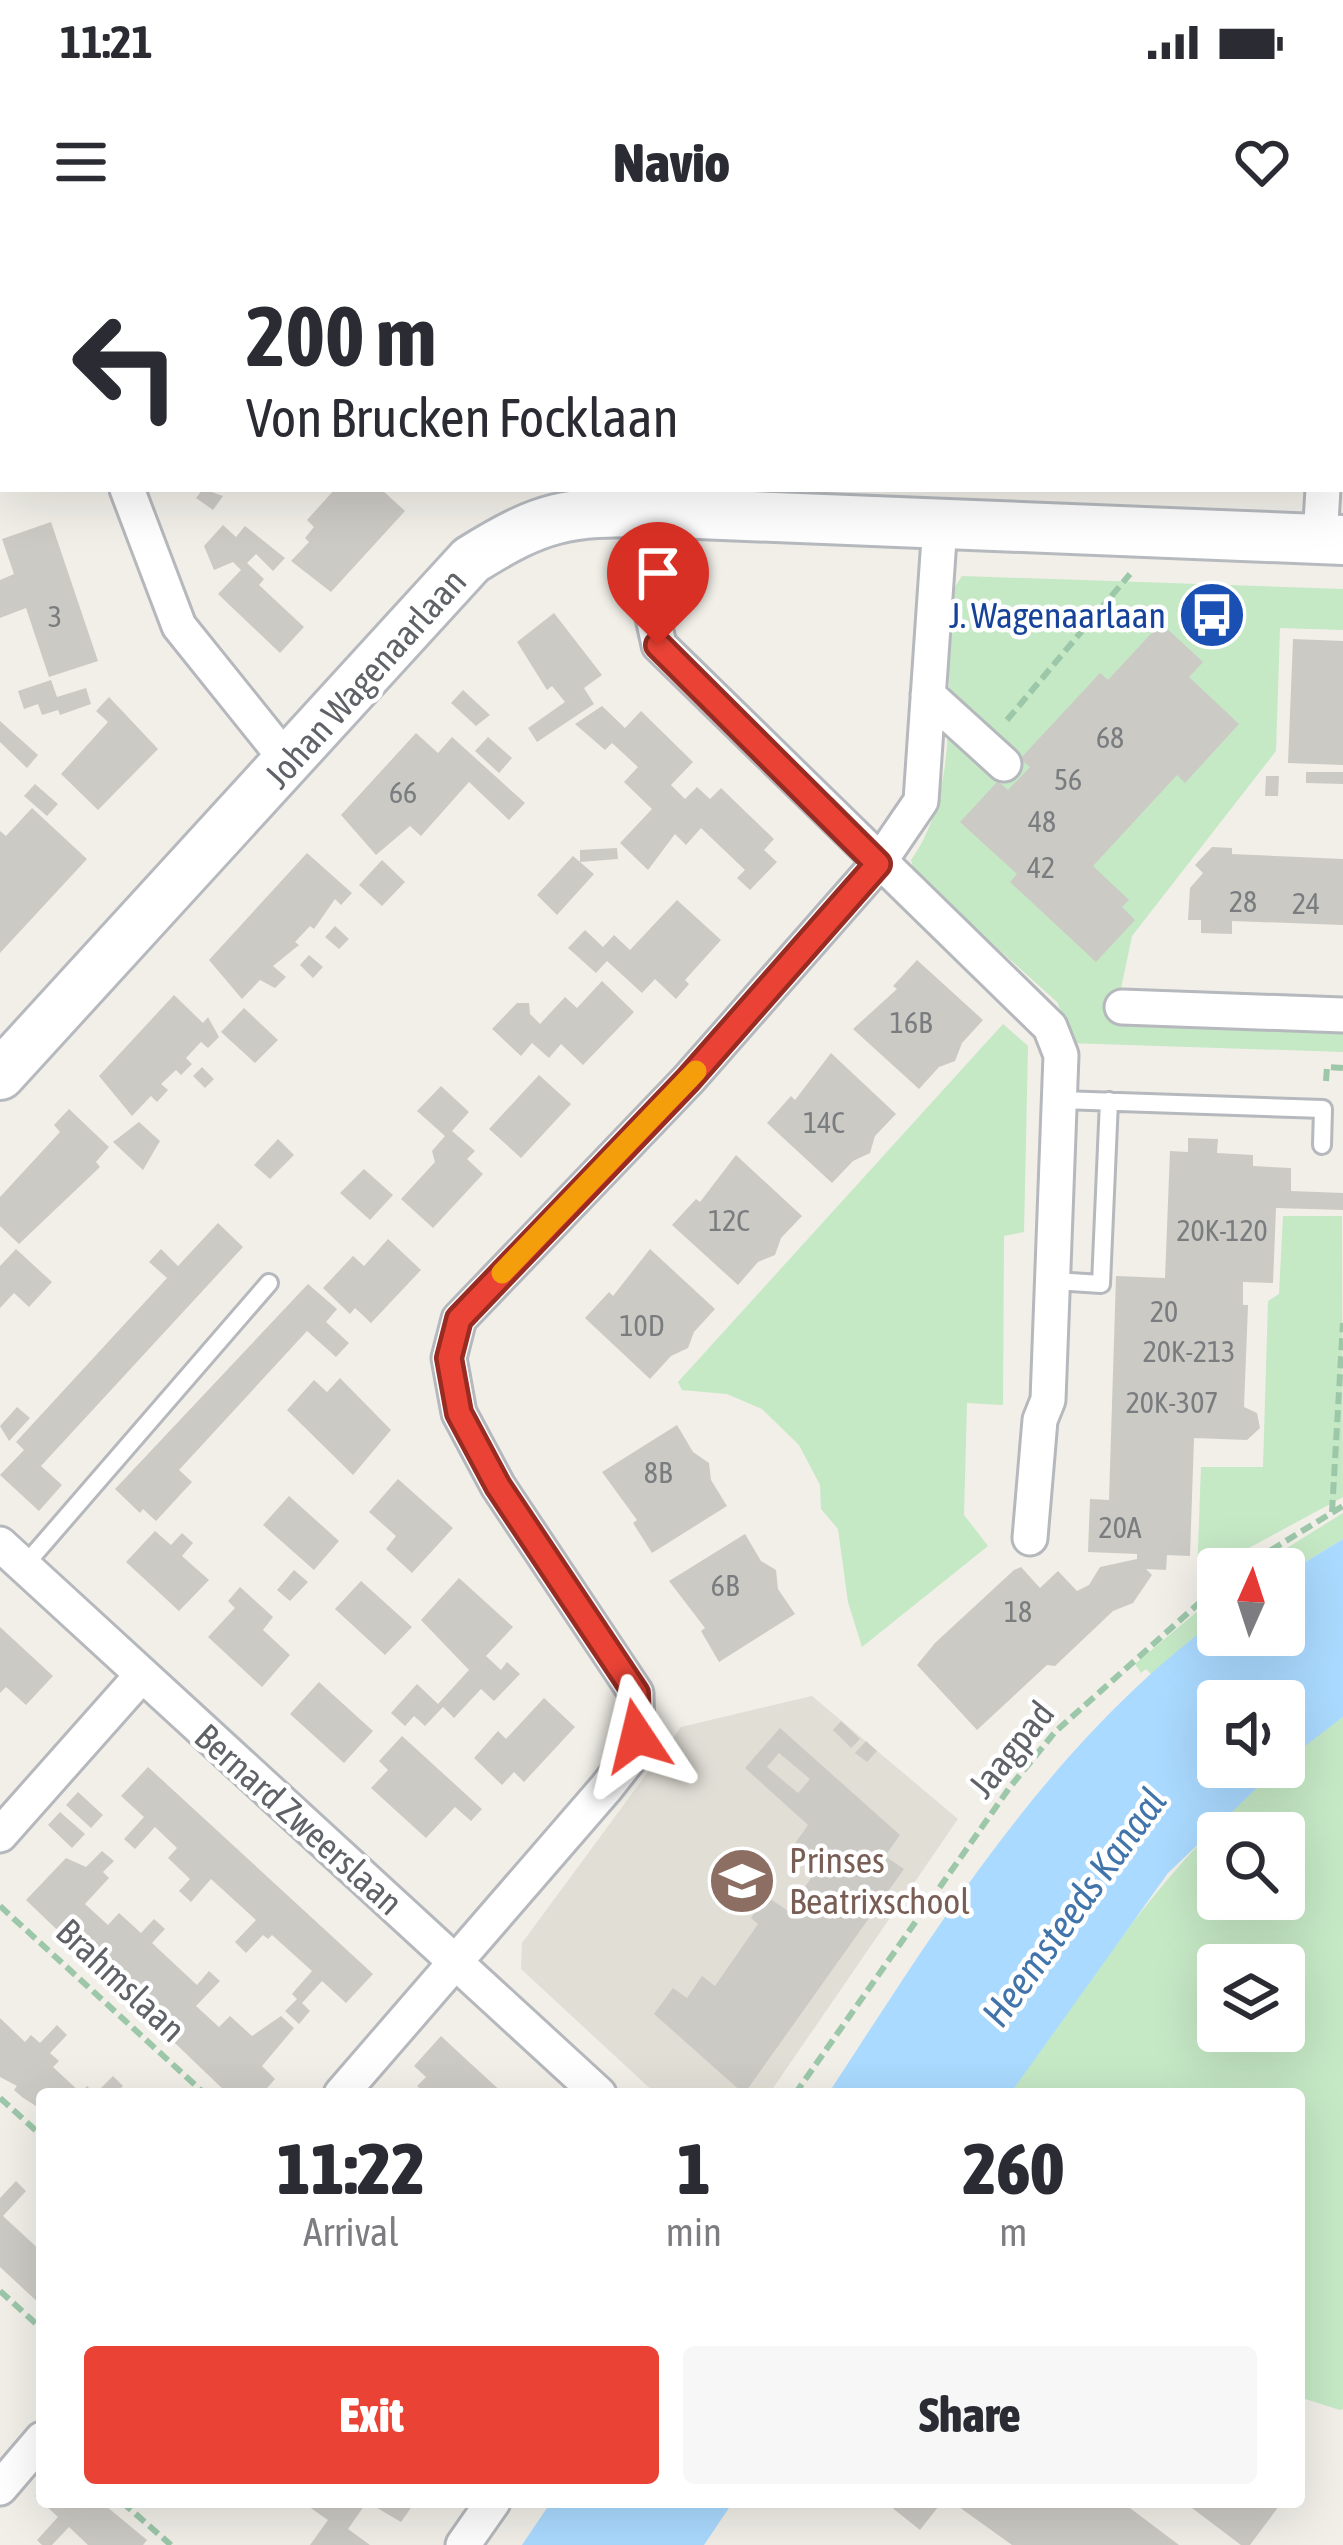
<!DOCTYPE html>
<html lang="en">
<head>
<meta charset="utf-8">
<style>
	:root { --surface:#fff; --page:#f7f7f7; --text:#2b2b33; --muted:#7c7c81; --accent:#ea4335 }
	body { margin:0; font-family:"Asap Condensed",sans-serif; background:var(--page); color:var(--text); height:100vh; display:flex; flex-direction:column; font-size:45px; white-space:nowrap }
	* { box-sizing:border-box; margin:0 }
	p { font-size:39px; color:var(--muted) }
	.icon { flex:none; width:66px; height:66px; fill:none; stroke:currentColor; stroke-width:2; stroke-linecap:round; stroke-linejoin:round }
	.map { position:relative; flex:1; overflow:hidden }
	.sheet { position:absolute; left:36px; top:1848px; width:1269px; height:420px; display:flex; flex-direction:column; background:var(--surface); border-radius:12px; box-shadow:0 12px 48px #0002 }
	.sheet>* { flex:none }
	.top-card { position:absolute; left:0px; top:0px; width:1344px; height:252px; box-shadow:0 12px 48px #0002; background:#fff; color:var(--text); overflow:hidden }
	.needle { width:78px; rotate:3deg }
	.fabs { position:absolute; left:1197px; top:1308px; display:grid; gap:24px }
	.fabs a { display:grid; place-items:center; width:108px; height:108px; border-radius:12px; background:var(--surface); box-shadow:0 12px 48px #0002; font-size:60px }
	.pin { position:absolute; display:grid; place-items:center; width:102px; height:102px; color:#fff; margin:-123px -51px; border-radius:50% 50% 50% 0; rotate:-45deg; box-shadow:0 0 12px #0007 }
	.pin .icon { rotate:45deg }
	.me { position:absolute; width:132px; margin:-66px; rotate:350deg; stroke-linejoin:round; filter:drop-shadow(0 0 9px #0008) }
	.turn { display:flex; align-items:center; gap:42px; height:252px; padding:0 48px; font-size:54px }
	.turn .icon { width:156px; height:156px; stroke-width:2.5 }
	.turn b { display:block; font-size:84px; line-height:102px }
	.eta { display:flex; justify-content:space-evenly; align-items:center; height:204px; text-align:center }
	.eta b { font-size:72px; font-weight:800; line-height:84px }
	.action { display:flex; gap:24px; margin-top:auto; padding:24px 48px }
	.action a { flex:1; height:138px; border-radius:12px; background:var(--accent); color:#fff; font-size:48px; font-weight:800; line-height:138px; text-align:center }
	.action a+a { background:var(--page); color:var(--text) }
	.status { display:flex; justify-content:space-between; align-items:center; height:84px; padding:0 60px; background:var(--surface); direction:ltr }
	.status svg { height:33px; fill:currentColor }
	header { display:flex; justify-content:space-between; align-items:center; height:156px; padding:0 48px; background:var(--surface); font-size:54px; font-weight:800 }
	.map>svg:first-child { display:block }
	.education { fill:#e1ded6 }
	.green { fill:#c5e8c5; fill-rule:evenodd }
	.water { fill:#aadaff }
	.building { fill:#cccac5; fill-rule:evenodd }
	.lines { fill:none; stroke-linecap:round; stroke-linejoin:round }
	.lane-casing { stroke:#b5b8bc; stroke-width:22 }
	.street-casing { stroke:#b5b8bc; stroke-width:39 }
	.secondary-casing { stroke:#b6babf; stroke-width:54 }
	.path { stroke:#9cc7a9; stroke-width:6; stroke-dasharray:12 6; stroke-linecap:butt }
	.lane { stroke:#fff; stroke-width:16 }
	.street { stroke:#fff; stroke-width:33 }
	.secondary { stroke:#fff; stroke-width:48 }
	.route-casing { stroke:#982c22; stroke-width:30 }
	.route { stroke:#ea4335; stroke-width:21 }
	.slow { stroke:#f59e0b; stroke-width:21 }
	.labels { text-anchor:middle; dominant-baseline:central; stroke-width:9; stroke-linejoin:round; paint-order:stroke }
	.number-label { font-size:30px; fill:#7a7d7f }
	.transit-label { font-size:36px; fill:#164399; stroke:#fff; text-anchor:end }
	.street-label { font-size:36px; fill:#5f6368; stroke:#fff }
	.education-label { font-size:36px; fill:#785e54; stroke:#fff; text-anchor:start }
	.water-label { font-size:39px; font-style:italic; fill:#4174aa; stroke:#fff }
</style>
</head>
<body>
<div class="status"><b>11:21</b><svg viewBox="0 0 49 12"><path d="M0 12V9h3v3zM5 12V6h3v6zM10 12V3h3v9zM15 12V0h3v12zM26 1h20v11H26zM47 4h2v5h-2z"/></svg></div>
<header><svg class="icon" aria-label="menu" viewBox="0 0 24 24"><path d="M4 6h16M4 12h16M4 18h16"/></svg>Navio<svg class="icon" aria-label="heart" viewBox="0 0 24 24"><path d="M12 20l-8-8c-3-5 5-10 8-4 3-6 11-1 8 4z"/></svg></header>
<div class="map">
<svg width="1343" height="2305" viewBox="0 0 1343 2305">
	<rect width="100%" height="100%" fill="#f1efe8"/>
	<path class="education" d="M812,1456l146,123 -189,275h-113l-135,-125 1,-26 159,-216z"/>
	<path class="green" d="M962,336l381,13v41l-63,-2 -4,123 -144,185 -17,81 228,9v26l-275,-9 1,-14 -12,-27 -142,-128 -4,-14c51,-71 35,-180 38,-264z
		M1003,784l25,22 -4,186 -20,4 -1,169 -36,-2 -3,112 24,31 -126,101 -14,-45 -10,-73 -17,-20 -1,-24 -21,-40 -37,-36 -35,-15 -45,-4 -4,-8z
		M1283,976h59l1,281 -146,79 4,-109h62l5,-166 11,-7z
		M1343,1273v26l-59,36v-6h-31z
		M1218,1354v25l-65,57 -7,-7 -5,4 -6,-9z
		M1343,1477v692l-3,1 -41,-13v-303h-289c99,-144 190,-278 333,-377zM1218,1593h66v66h-66zM1218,1725h66v66h-66z"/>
	<path class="water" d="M1343,1299v178l-59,45v-61h-66v66h61l-111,106 -158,221h-182c113,-173 221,-350 390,-475v16h66v-60z
		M551,2262h182l-29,43h-182z"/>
	<path class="building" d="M203,249l20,7 -10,14 -17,-12z
		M335,249h46l24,22 -74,81 -40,-31 18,-19 -4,-4 9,-11 -7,-7z
		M51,282l47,139 -49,16 -23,-69 -26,10v-38l14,-6 -12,-35z
		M223,285l13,12 9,-11 40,32 -12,13 -17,-17 -9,9 17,16 -5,6 45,42 -24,26 -62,-59 23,-24 -8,-8 -19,8 -10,-24z
		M554,373l48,62 -18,13 10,16 -57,38 -9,-14 37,-26 -13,-16 -5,4 -30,-48z
		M1161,383l42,39 -14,15 50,47 -54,59 -8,-8 -84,91 36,34 -7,7 13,13 -39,42 -86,-80 7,-8 -57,-52 38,-41 10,9 22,-23 -10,-8 80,-86 8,7z
		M1293,399l50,2v124l-55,-2z
		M51,440l6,17 29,-9 5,16 -31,11 -2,-5 -16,5 -4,-11 -14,5 -6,-18z
		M463,450l27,25 -14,11 -25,-23z
		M109,457l49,52 -60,61 -37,-36 47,-52 -12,-11z
		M602,466l23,22 16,-17 52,51 -22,23 14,14 12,-12 13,12 11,-11 53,51 -10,11 13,12 -27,28 -13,-12 8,-8 -44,-42 -15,17 -11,-11 -27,36 -28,-27 32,-34 -28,-27 14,-15 -26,-24 -7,7 -30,-26z
		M0,481l38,34 -11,13 -27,-26z
		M416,493l22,20 14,-16 73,66 -16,17 -40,-38 -48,54 -11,-10 -34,29 -35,-40z
		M488,497l24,21 -13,15 -24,-22z
		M1306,532h37v12l-37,-1z
		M1266,536h13l-1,20h-13z
		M35,544l23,20 -11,12 -23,-20z
		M32,568l55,51 -87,94v-122l6,5z
		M1212,607l20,1v6l111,5v66l-111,-4v13l-31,-1v-13h-13l2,-32 13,-15 -8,-8z
		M617,608l1,11 -38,3v-12z
		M307,613l45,40 -11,12 -6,-6 -21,30 -4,-3 -15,16 4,3 -26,21 13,11 -11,11 -15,-8 -18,19 -33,-39z
		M573,616l21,18 -37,41 -20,-20z
		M382,620l23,22 -23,24 -23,-21z
		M677,660l44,40 -36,40 4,4 -13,15 -21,-20 -13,14 -35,-32 -11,12 -28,-25 17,-18 18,17 11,-12 16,15z
		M335,686l14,13 -10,10 -14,-12z
		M309,715l14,12 -10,11 -13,-13z
		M917,720l66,60 -21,23 -7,18 -16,6 -20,22 -66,-60 44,-40 -4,-3z
		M602,741l32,31 -51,53 -22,-21 -12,14 -17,-15 -11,13 -29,-27 25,-26h12l1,11 10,10 25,-27 12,11z
		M174,755l29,28 5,-6 11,20 -11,11 -7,-6 -15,16 6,6 -11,11 -5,-5 -15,14 7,6 -11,12 -6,-6 -19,20 -33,-40z
		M244,768l34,32 -23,23 -34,-31z
		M831,813l65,61 -21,22 -5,17 -17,8 -21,22 -65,-60 24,-27 4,4z
		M202,827l12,12 -9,9 -12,-12z
		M539,835l32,29 -50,54 -32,-29z
		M441,846l28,26 -17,19 23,20 -8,8 16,15 -50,54 -32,-29 34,-37 -3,-11 13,-15 -28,-25z
		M69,869l40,38 -13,15 4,5 -81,77 -19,-18v-29l60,-65 -6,-7z
		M139,882l21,19 -17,29 -30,-28z
		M1188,898l30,1 -1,14 36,2v11l38,2v23l52,2v17l-67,-2 -3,75 -30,-1v23h5l-4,102 13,6 3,15 -13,12 -53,-2 -4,118 -23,-1 -1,15 -20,-1 6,6 -19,28 -20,8 -58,55 -8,-1 -70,65 -60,-65 18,-22 79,-73 7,-3 19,21 18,-17 19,20 12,-6 11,-18 37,-8v-5l-49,-2 2,-53 19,1 7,-224 49,2 5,-127 18,1z
		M278,899l16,16 -24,24 -16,-14z
		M736,915l66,61 -21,22 -6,17 -17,7 -20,23 -66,-60 24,-26 4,3z
		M364,929l29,26 -23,25 -30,-27z
		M218,983l25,24 -202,219 21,19 -23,26 -39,-36 24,-25 -8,-8 151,-164 -18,-16 12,-13 17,17z
		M388,999l33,31 -50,53 -16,-15 -5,6 -27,-26 30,-32 11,10z
		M16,1009l36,33 -23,25 -15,-14 -14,15v-42z
		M650,1009l65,60 -21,23 -6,16 -17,8 -21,23 -65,-61 24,-26 4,4z
		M308,1044l29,25 -11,13 23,21 -13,14 -29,-26 -128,139 13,12 -36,39 -13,-12 -3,4 -25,-24z
		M340,1138l51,52 -38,45 -66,-65 27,-30 13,12z
		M17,1167l13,11 -21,23 -9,-15z
		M677,1185l16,27 16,11 2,17 16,26 -75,47 -19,-30 4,-3 -35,-48z
		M398,1239l55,49 -41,45 -26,-24 10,-13 -27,-24z
		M289,1256l50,45 -25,29 -51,-45z
		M155,1291l16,14 11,-12 11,10 -11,13 27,24 -30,31 -53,-49z
		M745,1294l16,27 15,9 2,19 17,25 -76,48 -18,-31 4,-3 -36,-47z
		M294,1330l14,12 -18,19 -13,-11z
		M459,1338l54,49 -27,29 15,14 6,-8 13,12 -26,27 -13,-12 -27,29 -11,-11 -18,19 -11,-10 -9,10 -14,-13 26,-29 21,20 31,-34 -48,-50z
		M361,1341l51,46 -27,28 -50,-46z
		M240,1347l33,30 -10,13 27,25 -28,32 -54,-50 27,-29 -7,-7z
		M0,1387l53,49 -27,29 -20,-18 -6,6z
		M319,1442l54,49 -29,32 -54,-49z
		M544,1458l31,29 -51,55 -10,-10 -12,13 -28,-27 24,-27 8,8z
		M841,1481l19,18 -9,9 -18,-18z
		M780,1488l120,107 -15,21 19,13 -160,225 -90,-80 19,-26 14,10 15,-22 13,10 43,-62 -7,-6 15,-22 22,15 28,-40 -27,-19 19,-27 -63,-57zM779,1513l31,26 -12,14 -31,-26z
		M402,1496l80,73 -11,12 -16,-14 -29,31 -55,-50 17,-18 -9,-9z
		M866,1501l11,10 -10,11 -12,-9z
		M148,1527l225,207 -27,29 -24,-22 -20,22 8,8 -11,13 -14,-13 12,-12 -5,-5 20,-23 -40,-36 -4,4 -5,-4 -17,18 -11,-11 21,-22 -45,-41 -20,23 -12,-11 11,-12 -22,-21 9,-10 -22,-21 -20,22 -11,-10 20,-22 -23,-21z
		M78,1552l25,23 -12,13 -25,-23z
		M60,1572l25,22 -13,14 -24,-23z
		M102,1611l12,10 -11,11 6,6 -24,26 23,21 11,-12 22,20 13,-14 11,10 -13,14 45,42 12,-14 11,10 -24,25 23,21 11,-11 22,20 29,-20 13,12 -32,38 13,13 -13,15h-34l-202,-194 40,-42 20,9z
		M0,1778l25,24 6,-7 9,8 17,-18 10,10 -17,18 9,8 -6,6 28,26 6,-7 8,8h-53v16l-20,-13 -8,-7 3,-4 -17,-9z
		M441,1796l28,26 35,32h-78l-9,-8 9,-9 -12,-11z
		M113,1836l10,10 -8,8h-20z
		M16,1941l10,10 -23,25 39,36v54l-42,-39v-69z
		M42,2248v14h59l46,38 -4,5h-55l-19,-18 -17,18h-10l-5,-5 21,-23 -23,-21z
		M302,2262h113l-14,20 -34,-20 -19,27 22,16h-60l18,-25z
		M885,2262h57l-22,28z
		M963,2262h159l57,43h-167l-53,-38z
		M1184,2262h91l4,4 -29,39h-9z"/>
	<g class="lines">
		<g class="lane-casing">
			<path id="lane" d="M1220,3v-3
				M1061,860l262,9 -1,36
				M1055,1041l46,3 8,-183
				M24,1326l245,-283"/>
		</g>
		<g class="street-casing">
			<path id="street" d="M60,0v3
				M482,0l1,3
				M1105,0l15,3
				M1341,70h2
				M127,249l52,137 110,137
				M1320,299l3,-50
				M647,350l12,55 391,382 11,28 -13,345 -8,20 -10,118
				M928,455l76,69
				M1122,767l221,8
				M0,1304l599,550
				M0,1595l142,-160
				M341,1854l265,-306 22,-28 9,-24 -1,-43 -138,-207 -39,-73 -10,-55 10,-39 229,-239 190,-216 43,-63 19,-277
				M0,2248l42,-49
				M463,2305l30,-43"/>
		</g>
		<g class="secondary-casing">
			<path id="secondary" d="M0,835l471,-515c72,-45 95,-48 179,-48l693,28"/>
		</g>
		<path class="path" d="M1007,480l123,-146
			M1326,841l1,-14 16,1
			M1332,1272l11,-189
			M1240,1329l103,-63
			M0,1666l205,188
			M795,1854l215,-307 45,-55 163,-146
			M0,1858l42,38
			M0,2051l42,38
			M122,2262l49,43
			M232,2262l1,1"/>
		<use href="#lane" class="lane"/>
		<use href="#street" class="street"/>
		<use href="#secondary" class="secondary"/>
	</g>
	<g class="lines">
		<g class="route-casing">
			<path id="route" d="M637,1496l-1,-43 -138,-207 -39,-73 -10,-55 10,-39 229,-239 190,-216 -220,-219"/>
		</g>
		<use href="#route" class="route"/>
		<path class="slow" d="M502,1033l194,-202"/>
	</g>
	<defs>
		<g id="bus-disc" transform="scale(3.45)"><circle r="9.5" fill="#1a4fb4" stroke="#fff"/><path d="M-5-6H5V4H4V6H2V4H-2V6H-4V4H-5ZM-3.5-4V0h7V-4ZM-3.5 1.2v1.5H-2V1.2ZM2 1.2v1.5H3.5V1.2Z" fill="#fff"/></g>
		<g id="school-disc" transform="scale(3.45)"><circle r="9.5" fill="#8d6e63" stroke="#fff"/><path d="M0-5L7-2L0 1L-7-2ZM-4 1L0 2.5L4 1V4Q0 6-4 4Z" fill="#fff"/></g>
	</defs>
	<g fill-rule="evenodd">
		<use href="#bus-disc" x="1212" y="375"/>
		<use href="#school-disc" x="742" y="1641"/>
	</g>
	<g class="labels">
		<g class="number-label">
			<text x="55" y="376">3</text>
			<text x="1110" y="497">68</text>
			<text x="1068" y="539">56</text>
			<text x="403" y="552">66</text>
			<text x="1042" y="581">48</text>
			<text x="1041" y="627">42</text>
			<text x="1243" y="661">28</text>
			<text x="1306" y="663">24</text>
			<text x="911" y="782">16B</text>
			<text x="824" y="882">14C</text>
			<text x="729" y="980">12C</text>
			<text x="1222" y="990">20K-120</text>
			<text x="1164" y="1071">20</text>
			<text x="642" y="1085">10D</text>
			<text x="1189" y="1111">20K-213</text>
			<text x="1172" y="1162">20K-307</text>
			<text x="658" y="1232">8B</text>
			<text x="1120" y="1287">20A</text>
			<text x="725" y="1345">6B</text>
			<text x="1018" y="1371">18</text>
		</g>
		<g class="transit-label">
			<text x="1166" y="375">J. Wagenaarlaan</text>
		</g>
		<g class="street-label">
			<text transform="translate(365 438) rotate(-48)">Johan Wagenaarlaan</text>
			<text transform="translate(1011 1509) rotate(-51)">Jaagpad</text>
			<text transform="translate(299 1579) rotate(42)">Bernard Zweerslaan</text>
			<text transform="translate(121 1740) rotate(43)">Brahmslaan</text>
		</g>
		<g class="education-label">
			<text x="789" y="1620">Prinses<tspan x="789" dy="41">Beatrixschool</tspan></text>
		</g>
		<g class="water-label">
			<text transform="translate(1074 1667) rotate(-54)">Heemsteeds Kanaal</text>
		</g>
	</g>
</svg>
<div class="fabs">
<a><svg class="needle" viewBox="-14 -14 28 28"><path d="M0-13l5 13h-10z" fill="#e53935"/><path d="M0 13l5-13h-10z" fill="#7c7c81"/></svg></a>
<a><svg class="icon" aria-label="sound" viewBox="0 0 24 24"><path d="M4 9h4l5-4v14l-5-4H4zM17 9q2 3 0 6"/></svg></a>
<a><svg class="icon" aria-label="search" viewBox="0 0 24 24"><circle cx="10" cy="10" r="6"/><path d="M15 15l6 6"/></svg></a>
<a><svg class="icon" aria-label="layers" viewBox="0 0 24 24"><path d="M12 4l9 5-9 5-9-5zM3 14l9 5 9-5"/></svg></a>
</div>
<div class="pin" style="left:658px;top:405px;background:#d93025"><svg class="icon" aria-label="arrive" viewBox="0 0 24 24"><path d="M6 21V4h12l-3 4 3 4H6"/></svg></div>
<svg class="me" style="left:637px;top:1496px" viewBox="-20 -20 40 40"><path d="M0-17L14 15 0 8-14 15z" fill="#ea4335" stroke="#fff" stroke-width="4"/></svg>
<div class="top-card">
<div class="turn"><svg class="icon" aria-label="left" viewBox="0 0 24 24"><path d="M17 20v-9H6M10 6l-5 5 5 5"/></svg><div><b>200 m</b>Von Brucken Focklaan</div></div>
</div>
<section class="sheet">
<div class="eta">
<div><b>11:22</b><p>Arrival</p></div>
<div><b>1</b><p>min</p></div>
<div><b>260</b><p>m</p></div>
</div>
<div class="action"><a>Exit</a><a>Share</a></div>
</section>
</div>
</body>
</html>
